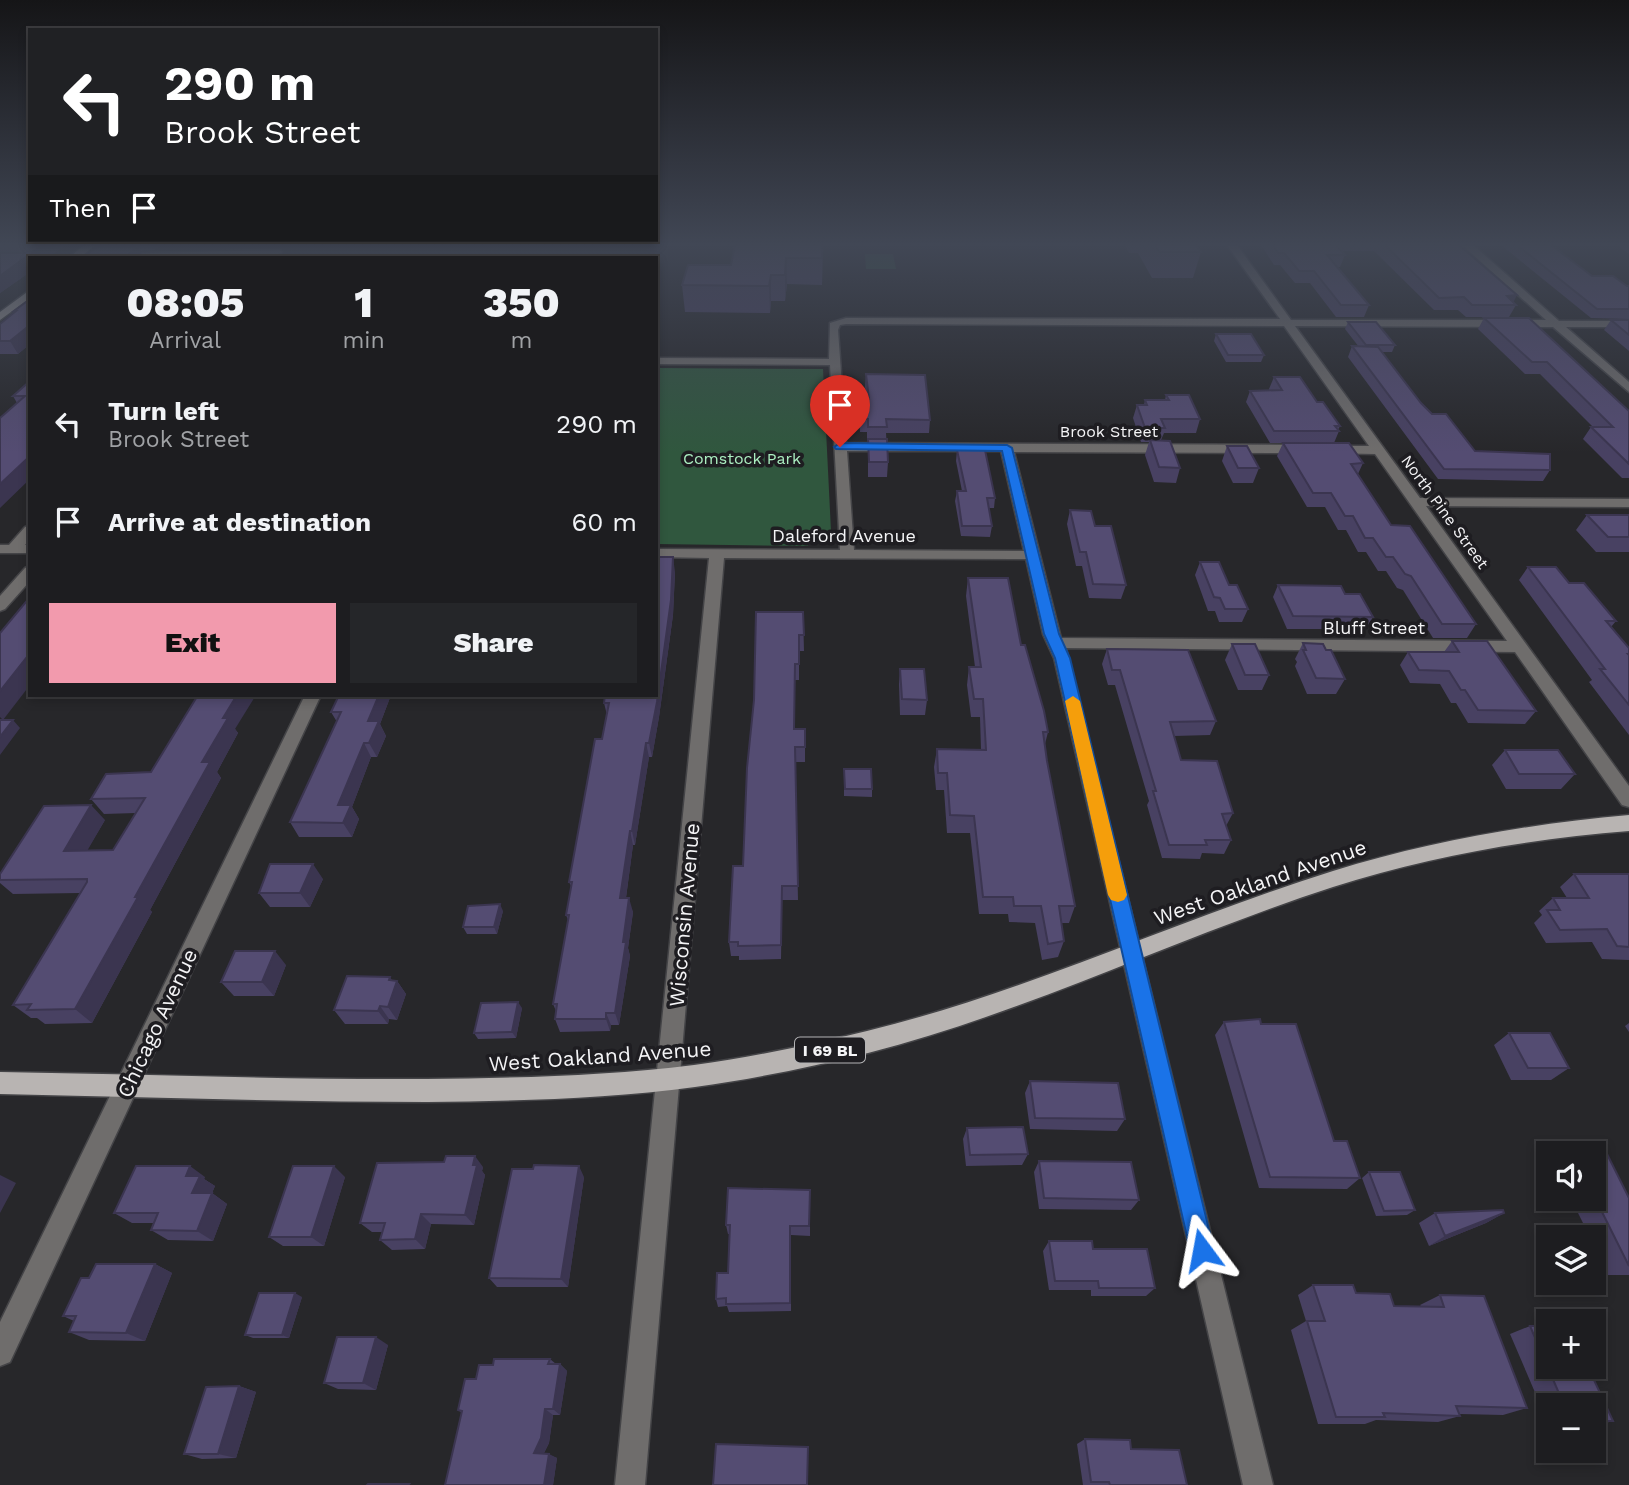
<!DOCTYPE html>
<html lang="en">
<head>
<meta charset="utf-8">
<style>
	:root { --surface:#1d1d20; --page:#252629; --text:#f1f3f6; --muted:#a0a2a5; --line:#3b3b3e; --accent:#f29aad }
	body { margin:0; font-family:"Work Sans",sans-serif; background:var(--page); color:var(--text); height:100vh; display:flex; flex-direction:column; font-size:26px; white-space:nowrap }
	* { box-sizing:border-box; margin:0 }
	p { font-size:23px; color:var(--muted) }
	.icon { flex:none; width:38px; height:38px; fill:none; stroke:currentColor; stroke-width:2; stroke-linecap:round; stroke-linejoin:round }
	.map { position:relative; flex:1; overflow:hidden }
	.side { position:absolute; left:28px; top:256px; width:630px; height:441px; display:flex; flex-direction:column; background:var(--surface); border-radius:0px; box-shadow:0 4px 10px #0003,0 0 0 2px var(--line) }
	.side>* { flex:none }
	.hud { position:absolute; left:28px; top:28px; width:630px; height:214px; border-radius:0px; box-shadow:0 4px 10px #0003,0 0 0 2px var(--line); background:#202124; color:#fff; overflow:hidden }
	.fabs { position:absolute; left:1536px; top:1141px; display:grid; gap:14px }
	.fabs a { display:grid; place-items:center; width:70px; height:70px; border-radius:0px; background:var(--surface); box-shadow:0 4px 10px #0003,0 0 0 2px var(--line); font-size:35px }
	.pin { position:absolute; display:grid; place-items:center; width:60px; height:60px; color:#fff; margin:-72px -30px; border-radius:50% 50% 50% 0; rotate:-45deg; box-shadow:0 0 7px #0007 }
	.pin .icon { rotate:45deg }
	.me { position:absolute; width:77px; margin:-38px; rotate:347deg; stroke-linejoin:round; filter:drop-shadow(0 0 5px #0008) }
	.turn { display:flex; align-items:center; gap:24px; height:147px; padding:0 21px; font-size:32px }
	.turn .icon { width:91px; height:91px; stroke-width:2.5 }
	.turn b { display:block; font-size:49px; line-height:60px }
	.then { display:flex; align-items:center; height:66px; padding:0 21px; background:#0003; gap:14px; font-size:26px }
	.eta { display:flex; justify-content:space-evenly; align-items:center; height:119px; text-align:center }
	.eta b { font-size:42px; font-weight:800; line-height:49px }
	.primary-button { display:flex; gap:14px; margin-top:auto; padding:14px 21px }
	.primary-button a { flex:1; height:80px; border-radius:0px; background:var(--accent); color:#111; font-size:28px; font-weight:800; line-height:80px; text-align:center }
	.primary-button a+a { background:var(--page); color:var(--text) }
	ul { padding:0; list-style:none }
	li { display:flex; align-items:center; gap:21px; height:98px; padding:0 21px }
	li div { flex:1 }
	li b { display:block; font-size:26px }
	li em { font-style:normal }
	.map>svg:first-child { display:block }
	.green { fill:#30573e }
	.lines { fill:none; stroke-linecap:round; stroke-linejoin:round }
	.street-casing { stroke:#444447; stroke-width:3 }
	.secondary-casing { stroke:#444447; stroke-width:3 }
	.primary-casing { stroke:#444447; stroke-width:3 }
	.street { fill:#6f6d6c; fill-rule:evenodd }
	.secondary { fill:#989593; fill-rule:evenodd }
	.primary { fill:#b8b4b2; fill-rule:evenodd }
	.wall { fill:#484162 }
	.shaded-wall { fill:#3b3550 }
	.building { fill:#544c72; stroke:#3b3550; stroke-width:2 }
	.route { fill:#1a73e8; stroke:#114b97; stroke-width:2 }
	.slow { fill:#f59e0b }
	.labels { text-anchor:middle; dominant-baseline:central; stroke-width:7; stroke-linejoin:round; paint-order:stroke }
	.far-street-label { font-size:16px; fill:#f4f4f6; stroke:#1e1d21 }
	.far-park-label { font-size:16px; fill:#abefc1; stroke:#1e1d21 }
	.shield { fill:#1e1d21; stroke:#b4b4b6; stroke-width:2 }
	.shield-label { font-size:16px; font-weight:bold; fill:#f4f4f6 }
	.street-label { font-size:18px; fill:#f4f4f6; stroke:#1e1d21 }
	.near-street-label { font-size:21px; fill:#f4f4f6; stroke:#1e1d21 }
</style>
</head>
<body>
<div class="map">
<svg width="1629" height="1485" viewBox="0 0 1629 1485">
	<rect width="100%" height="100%" fill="#27272a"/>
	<path class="green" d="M865,254h28l3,15h-30z
		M656,368l167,1 8,162 -24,15 -151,-2z"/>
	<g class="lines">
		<g class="street-casing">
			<path id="street" d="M1227,245h10l54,75h255l-84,-75h11l86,76h70v6h-63l63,55v10l-76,-65 -258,-1 125,172 209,1v8l-203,-1 203,280v21l-7,-2 -107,-153 -449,-4 207,837h-30l-189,-827 -11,-24 -17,-75 -302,-1 -79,927h-30l94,-927 -53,-1v-8l184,1 -10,-185 -174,-1v-6l173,1 1,-36 16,-5 434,1zM846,324l438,2 85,120h-39l-6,4 2,3 49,1 132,187 -446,-3 -47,-186 288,1 6,-4 -6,-4 -456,-2 -8,-113 2,-5zM847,451h154l23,100 -170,-1z
				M280,250l2,2 -5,3 -174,2 5,-3z
				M30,526v13l-5,6h5v8h-30v-8h9l16,-18z
				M30,566v15l-25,28 -5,2v-15l25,-28z
				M305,695h16l-311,667 -10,4v-44z"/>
		</g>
		<g class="secondary-casing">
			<path id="secondary" d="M84,245h11l-14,12h-11z
				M30,290v8l-30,22v-8z"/>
		</g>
		<g class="primary-casing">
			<path id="primary" d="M1629,815v16c-100,8 -200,25 -296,56 -157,51 -305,125 -465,166 -57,14 -115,26 -173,34 -89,12 -178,14 -268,15 -142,0 -285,-5 -427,-8v-22c142,2 285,8 427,7 89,-1 179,-3 267,-14 58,-8 116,-20 173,-34 160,-39 309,-111 466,-160 97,-30 196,-47 296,-56z"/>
		</g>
		<use href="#street" class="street"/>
		<use href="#secondary" class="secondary"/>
		<use href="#primary" class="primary"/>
	</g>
	<path class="wall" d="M0,245h65l-16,12h-19v15l-30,21z
		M110,245h51l-7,5 -14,1 3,6h-59l27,-10z
		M735,245h88l-1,40 -35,-1 -2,17h-14l-1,12 -85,-1 -3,-27 49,-20z
		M1125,245h71l5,7 -8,26h-41l-14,-25h-9z
		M1261,245h198l57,60 -7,12h-43l-8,-7h-24l-60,-59h-33l4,4 -5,12h-2l31,38 -5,12h-28l-26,-34h-15l-15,-18h-6z
		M1501,245h50l41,31 37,10v33l-38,-1z
		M1617,245h12v9z
		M30,299v45l-12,10h-18v-30l14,-12v-1z
		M1484,318l145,93v67h-7l-39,-39 8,-12h2l-53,-53h-15l-47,-45z
		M1611,320h18v31l-25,-21z
		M1348,322l47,23 -3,7h-10l39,51 11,11 43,37 75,19 -7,11 -105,-2 -90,-122 4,-11 7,1 -14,-18z
		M1216,334l48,21 -3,7h-35l-12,-21z
		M866,374l64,46 -1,13h-43l2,29 -1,15h-19v-37h-1v-8h-7l-1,-20v-13h8l-2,-12z
		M1274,377l43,25 23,24 -2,4 1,1 -5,12 29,20 -5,11 33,51 85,99 -9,14h-34l-30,-48 -6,-2 -11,-17h-8l-12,-19h-8l-12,-22h-8l-13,-23h-18l-30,-51 6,-13h-13l-24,-41 4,-11h20l-1,-2z
		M30,381l-30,127 17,-105 -4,-7z
		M1166,395l34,24 -4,14h-32l-3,7 19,28 -4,15 -22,-1 -9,-27 4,-13h-8l-8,-24 4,-13h7l1,-5h20z
		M1227,446l32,22 -6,15h-20l-11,-22z
		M957,450l38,48 -1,10h-5l3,18 -2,11 -29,-1 -6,-35 2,-10h5l-6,-30z
		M1070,510l56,75 -5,14 -32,-1 -7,-32h-6l-9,-42z
		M1587,515h42v37h-33l-20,-22z
		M1200,562l29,23 19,24 -6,13h-23l-4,-11h-7l-13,-36z
		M1528,567l41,16 47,38 -5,6 18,21v87l-40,-53 3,-2 -73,-100z
		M675,572l-2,43 -14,102 -7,40h-3l-14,88h-2l-7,53 7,14 -5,36 2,8 -11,69h-8l-1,6 -50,1 -5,-13 1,-8 -3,-7 15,-84 -2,-5 5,-29 -2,-4 38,-167 -3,-12z
		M968,578l53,67 27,87 -3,12 2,17 28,145 -6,17h-8l3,18 -6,16 -16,3 -7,-37 -26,-1 -1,-8h-29l-9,-81h-23l-3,-43h-8l-2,-23 3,-18 44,1 -1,-33h-9l-4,-32 2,-18h6l-9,-71z
		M1278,585l67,9 28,23 -7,12h-79l-14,-32z
		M803,612l1,39h-5v29h-4l-1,49h11v33h-10l3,138h-16l-1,59 -42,1v-4h-8l-2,-14 14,-76 11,-166z
		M1452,641l84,70 -11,13 -57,-1 -12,-20h-5l-11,-19 -30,-1 -10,-18 8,-13h36z
		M1303,643l42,36 -9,15h-29l-12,-28 2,-4 -2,-3z
		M1232,644l37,31 -7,15h-24l-13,-30z
		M1107,649l109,72 -6,14 -36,1 7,24 52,53 -7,13 5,14 -7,14 -22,-1 -2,6 -38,-1 -15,-53 2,-4 -34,-116h-7l-6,-21z
		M900,669l27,31 -2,15h-25l-1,-31z
		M391,695l-11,29 6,12 -9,21h-6l-19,50 7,12 -7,18h-53l-9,-15 47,-100 -6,-10z
		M235,729l3,4 -21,39 4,6 -71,132 2,2 -60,111 -47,1 -8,-6h-6l-18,-13 67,-112 -67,1 -13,-11v-9l105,-54 -18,30h26l23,-37 -32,1 -13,-15 60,-27z
		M1505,750l70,24 -14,15h-55l-14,-24z
		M844,769l28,20v8l-28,-1z
		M1574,874h55v86l-27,-1 -10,-17 -46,1 -12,-20 8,-8 -3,-4 14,-13h14l-7,-11z
		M323,879l-13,28h-40l-11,-14z
		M503,911l-6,23h-30l-4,-7z
		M286,965l-12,31h-40l-13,-14z
		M392,981h5l9,13 -9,26 -8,-1 -1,5h-43l-11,-14z
		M522,1008l-6,30 -38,1 -4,-6z
		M1224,1022l37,2 73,117 26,37 -13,11 -88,-1 -44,-153z
		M1629,1023v9l-4,-6z
		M1509,1033l60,35 -18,12h-40l-17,-35z
		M1030,1081l95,38 -8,12 -87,-2 -5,-36z
		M967,1128l61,26 -6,11 -56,1 -3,-27z
		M1567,1141l34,1 28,56v77h-21l-14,-28v-10h-4l-19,-38h23v-46h-45z
		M1039,1161l100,39 -8,10 -92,-1 -5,-37z
		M483,1167l-1,4 3,4 -11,50 -43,-1 -6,25 -33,1 -12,-10 2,-8h-10l-12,-9z
		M1369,1172l46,38 -8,5 -31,1 -14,-38z
		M205,1177l-1,2 11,7 -3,7 15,11 -14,37 -45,-1 -17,-10 3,-7h-22l-18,-10z
		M345,1177l-21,69h-41l-14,-9z
		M584,1177l-16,110h-71l-8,-9z
		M810,1190v46l-19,-1v76l-62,1 -2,-6 -9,1 -2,-8 12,-26 1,-39h-1l-2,-9z
		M1435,1213h69l-18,10 -57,23 -10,-23z
		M1049,1241l44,8 62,39 -9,8h-55v-6h-42l-6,-39z
		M155,1264l17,9 -27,68 -56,-1 -20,-8 5,-11 -11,-5 26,-38z
		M1313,1285l43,8 38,13h27l-1,-1 20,-10 87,113 -24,7 -44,-1 1,2 -22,6 -62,-2 -11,4h-47l-27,-94 15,-9 -8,-26z
		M302,1297l-13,41h-36l-8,-3z
		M1530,1326l83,95 -19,5v-21h-45v20l-39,-91z
		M388,1345l-12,45 -38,-1 -14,-6z
		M550,1359l6,5h4l7,7 -7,44h-7l-4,28 -5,10 13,5 -4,27 -95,-75 18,-31 17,-14z
		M239,1386l17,6 -20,66 -34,1 -18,-5z
		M1085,1439l46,10 56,36h-104l-6,-41z"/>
	<path class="shaded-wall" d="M42,245h23l-16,12h-19v15l-30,21v-17z
		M152,245h9l-7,5z
		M822,245h1l-1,40z
		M138,247l5,10h-18z
		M786,258l1,26 -2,17v-26z
		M771,275v26l-1,12 -1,-27z
		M1517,295l-5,10 -5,-9z
		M30,325v19l-12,10 -8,-13z
		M30,456v23l-30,29v-24z
		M673,557l2,15 -2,43 -14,102 -7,40 -3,-14z
		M30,653v32l-27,35 -3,-3v-26z
		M237,695h19l-21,34 3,4 -21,39 4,6 -71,132 2,2 -60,111 -17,-14 60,-112 67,-135 21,-44z
		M379,695h12l-11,29 6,12 -9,21 -8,-14 -1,-22z
		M13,720l7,8 -20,27v-18z
		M364,743l7,14 -19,50 7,12 -7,18 -9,-14 -5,-18z
		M646,743l3,14 -14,88 -3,-14z
		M91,805l14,15 -26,45 -15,-14z
		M630,831l3,14 -9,67 -4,-14z
		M313,864l10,15 -13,28 -10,-14z
		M629,898l4,14 -5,36 2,8 -11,69 -4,-12z
		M500,904l3,7 -6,23 -3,-7z
		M275,951l11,14 -12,31 -12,-14z
		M390,977l5,8 2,-4 9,13 -9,26 -9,-13z
		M518,1002l4,6 -6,30 -4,-6z
		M380,1006l9,13 -1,5 -10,-13z
		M606,1013l5,12 -1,6 -4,-12z
		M475,1156l8,11 -1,4 3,4 -11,50 -9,-10z
		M190,1166l15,11 -1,2 11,7 -3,7 15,11 -14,37 -16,-10 -11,-55z
		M334,1166l11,11 -21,69 -13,-9z
		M579,1166l5,11 -16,110 -7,-8z
		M0,1175l16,8 -16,30z
		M1504,1213l-18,10 -57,23 16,-10z
		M421,1214l10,10 -6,25 -10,-10z
		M155,1264l17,9 -27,68 -19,-8z
		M295,1293l7,4 -13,41 -7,-3z
		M376,1337l12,8 -12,45 -13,-7z
		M560,1364l7,7 -7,44 -7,-6z
		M239,1386l17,6 -20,66 -18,-4z
		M545,1409l8,6 -4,28 -7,14 -8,-4z
		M549,1454l8,4 -4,27h-9z"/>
	<path class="building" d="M25,245h17l-42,31v-23h23z
		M735,245h87v13h-36l-1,17h-14l-2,11 -87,-1 6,-20h43z
		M1155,245h41l5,7h-42z
		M1273,245h63l9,10h-18l42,50h-28l-27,-34h-15l-15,-18h-6z
		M1385,245h74l58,50 -10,1 9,9h-44l-8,-8 -25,1z
		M1517,245h34l41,31h21l14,10h2v23h-32z
		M97,247h41l-13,10h-41z
		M30,299v26l-20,16h-10v-17l16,-13h-2z
		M1484,318h45l100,93v53l-38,-37h22l-66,-65h-15z
		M1611,320h18v15z
		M1348,322h28l19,23h-29z
		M1216,334h35l13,21h-36z
		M1352,346l26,1 43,56 11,11h14l29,37 75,3v16l-106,-1z
		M866,374l59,1 5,45 -44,-1 1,8h-19v-8h-7l-2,-20h10z
		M1274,377h26l17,25h6l17,24h-5l4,5h-65l-24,-40 32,-1z
		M30,381v75l-30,28v-66l25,-22h-12z
		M1166,395h23l11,24h-39l4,9h-20l-8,-23h10l-2,-5h24z
		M868,439h19l1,23h-19z
		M1150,440l20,1 10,27 -21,-1z
		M1283,443h66l14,20 -12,1 40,61 19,1 66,98h-34l-31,-48 -6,-2 -12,-17h-7l-13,-19h-8l-12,-22h-8l-14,-23h-18z
		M1227,446h20l12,22h-21z
		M957,450h28l10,48h-8l5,28h-30l-5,-35h9z
		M1070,510l21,1 4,15h16l15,59 -33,-1 -7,-32h-6z
		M1587,515h42v22h-21z
		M656,557h17l-2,43 -14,102 -8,41h-3l-14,88h-2l-10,67h9l-6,44h3l-11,71h-9v6h-51l2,-15h-4l16,-89h-3l6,-33h-3l26,-143h7l7,-36h-5l1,-8h51z
		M1200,562h19l10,23h8l11,24h-23l-5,-11 -6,-1z
		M1528,567h28l13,16h15l32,38h-10l23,27v6h-1l1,1v50l-29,-36h5z
		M968,578h40l13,67h4l19,66 4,21h-5l4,29 28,145h-16l5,35 -16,3 -7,-38h-27l-1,-9h-30l-9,-81 -24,-1 -3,-42h-9l-1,-24 49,1 -3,-51h-9l-5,-32h12z
		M1278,585l63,1 4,8h15l13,23 -80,-1z
		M30,597v56l-30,38v-58z
		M756,612h47l1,23h-5v29h-4l-1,65h11v18h-10l3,139h-16l-1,59 -43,1v-4h-9l4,-76h10l4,-98 7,-68z
		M1452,641h35l49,70 -58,-1 -13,-20h-4l-12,-19 -30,-1 -11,-18h51z
		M1303,643l20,1 3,6h5l14,29 -29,-1 -13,-28h3z
		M1232,644h23l14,31h-24z
		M1107,649l81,1 28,71 -46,1 11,38 36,1 16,52 -11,1 9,26h-26l2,5h-38l-16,-54h3l-36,-121h-8z
		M900,669h24l3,31 -25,-1z
		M198,695h39l-14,23h5l-26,44h8l-75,135h3l-63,112 -48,1 4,-6 -18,1 74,-123v-3l-87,1v-6l44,-68 47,-1 -27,46 49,-1 32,-52 -54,1 15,-25 45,-2z
		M339,695h40l-11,26h11l-10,22h-5l-26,62h13l-8,18 -53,-1 51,-110h-10z
		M0,720h13l-13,17z
		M1505,750h53l17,24h-56z
		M844,769h27l1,20h-27z
		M270,864h43l-13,29h-41z
		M1574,874h55v73l-12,-1 -10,-17 -47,1 -13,-20h13l-7,-12h36z
		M500,904l-6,23h-31l5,-21z
		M235,951h40l-13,31h-41z
		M347,976l43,1 -1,3 8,1 -9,26 -8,-1 -2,5 -44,-1z
		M518,1002l-6,30 -38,1 7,-30z
		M1260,1019l1,5h35l38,117h13l13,37 -90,-1 -46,-155z
		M1509,1033h41l19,35h-41z
		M1030,1081l88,2 7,36 -90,-1z
		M1023,1127l5,27 -58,1 -3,-27z
		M1567,1141l34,1 28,56v68l-35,-70v-43h-21z
		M446,1156h29l-2,9h4l-12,50 -44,-1 -6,25 -35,1 5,-17h-25l17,-60 67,-1z
		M1039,1161l92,1 8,38 -95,-2z
		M534,1165l45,1 -18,113 -72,-1 23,-109h21z
		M136,1166h54l-4,10h14l-8,17h20l-15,38 -46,-1 7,-17h-44z
		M293,1166h41l-23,71h-42z
		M1369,1172h31l15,38 -31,1z
		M728,1188l82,2 -1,36h-19v77l-64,1v-6l-10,1 1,-26h11l2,-48h-4z
		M1503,1210l1,3 -59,23 -10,-23z
		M1049,1241h43l1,8h54l8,39h-56l-1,-7h-43z
		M96,1264h59l-29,69 -57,-1 7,-16h-13l18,-38h8z
		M1313,1285h40l3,8 34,1 4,12 50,1 -4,-12 44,1 43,112 -71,-2 4,10 -77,-3 2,4h-49l-29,-96h18z
		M259,1293h36l-13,42h-37z
		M1530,1326h19v41h39l25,54h-19v-16h-30z
		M337,1337h39l-13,46h-39z
		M494,1359h56l-2,5h12l-7,45h-8l-4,29 -7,15 15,1 -5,31h-99l17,-74 -4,-1 7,-31h11l3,-14h14z
		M239,1386l-21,68h-34l22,-67z
		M1085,1439l45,1 1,9 48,1 8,35h-77l-1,-3h-18z
		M716,1444l92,3 -1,38h-94z
		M368,1484h41l-1,1h-41z"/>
	<linearGradient id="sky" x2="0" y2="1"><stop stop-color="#151517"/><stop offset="0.54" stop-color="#414755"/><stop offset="1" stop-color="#414755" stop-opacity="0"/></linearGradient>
	<rect width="1629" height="453" fill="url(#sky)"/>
	<path class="route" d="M840,443l167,2 5,3 47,186 11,24 144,592 -4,8 -8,4 -8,-4 -4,-8 -135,-592 -11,-24 -42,-183 -166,-2 -2,-2z"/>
	<path class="slow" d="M1073,696l7,5 47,194 -3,5 -6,2 -7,-2 -3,-5 -43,-194z"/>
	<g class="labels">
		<g class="far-street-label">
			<text x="1109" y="431">Brook Street</text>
			<text transform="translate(1445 512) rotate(54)">North Pine Street</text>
		</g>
		<g class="far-park-label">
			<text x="742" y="458">Comstock Park</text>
		</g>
		<rect class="shield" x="795" y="1037.5" width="70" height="25" rx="5"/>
		<g class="shield-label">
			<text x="830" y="1050">I 69 BL</text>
		</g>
		<g class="street-label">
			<text x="844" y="535">Daleford Avenue</text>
			<text x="1374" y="627">Bluff Street</text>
		</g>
		<g class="near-street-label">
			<text transform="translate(1260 882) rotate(-19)">West Oakland Avenue</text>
			<text transform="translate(684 915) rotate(-85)">Wisconsin Avenue</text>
			<text transform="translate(157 1023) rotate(-65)">Chicago Avenue</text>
			<text transform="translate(600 1056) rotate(-4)">West Oakland Avenue</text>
		</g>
	</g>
</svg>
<div class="fabs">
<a><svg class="icon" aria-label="sound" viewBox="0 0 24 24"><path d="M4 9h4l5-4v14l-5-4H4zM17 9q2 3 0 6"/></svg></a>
<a><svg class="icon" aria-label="layers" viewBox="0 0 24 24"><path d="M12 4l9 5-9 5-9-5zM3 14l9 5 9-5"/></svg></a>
<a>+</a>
<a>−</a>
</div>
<div class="pin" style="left:840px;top:447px;background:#d93025"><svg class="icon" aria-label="arrive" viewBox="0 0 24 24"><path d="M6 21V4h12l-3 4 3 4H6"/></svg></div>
<svg class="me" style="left:1202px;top:1250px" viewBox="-20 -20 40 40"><path d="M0-17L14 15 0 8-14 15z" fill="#1a73e8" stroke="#fff" stroke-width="4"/></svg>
<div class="hud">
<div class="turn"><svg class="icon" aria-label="left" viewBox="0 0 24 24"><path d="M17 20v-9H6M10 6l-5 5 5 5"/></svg><div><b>290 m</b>Brook Street</div></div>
<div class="then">Then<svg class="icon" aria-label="arrive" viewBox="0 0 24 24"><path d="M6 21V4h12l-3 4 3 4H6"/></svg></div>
</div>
<section class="side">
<div class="eta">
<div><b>08:05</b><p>Arrival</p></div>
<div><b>1</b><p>min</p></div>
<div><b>350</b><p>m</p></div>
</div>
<ul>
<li><svg class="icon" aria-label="left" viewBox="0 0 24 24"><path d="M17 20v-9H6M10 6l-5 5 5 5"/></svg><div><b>Turn left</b><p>Brook Street</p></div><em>290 m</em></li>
<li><svg class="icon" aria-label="arrive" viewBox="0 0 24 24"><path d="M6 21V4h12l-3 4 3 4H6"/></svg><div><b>Arrive at destination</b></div><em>60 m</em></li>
</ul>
<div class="primary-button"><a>Exit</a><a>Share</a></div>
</section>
</div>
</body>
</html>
